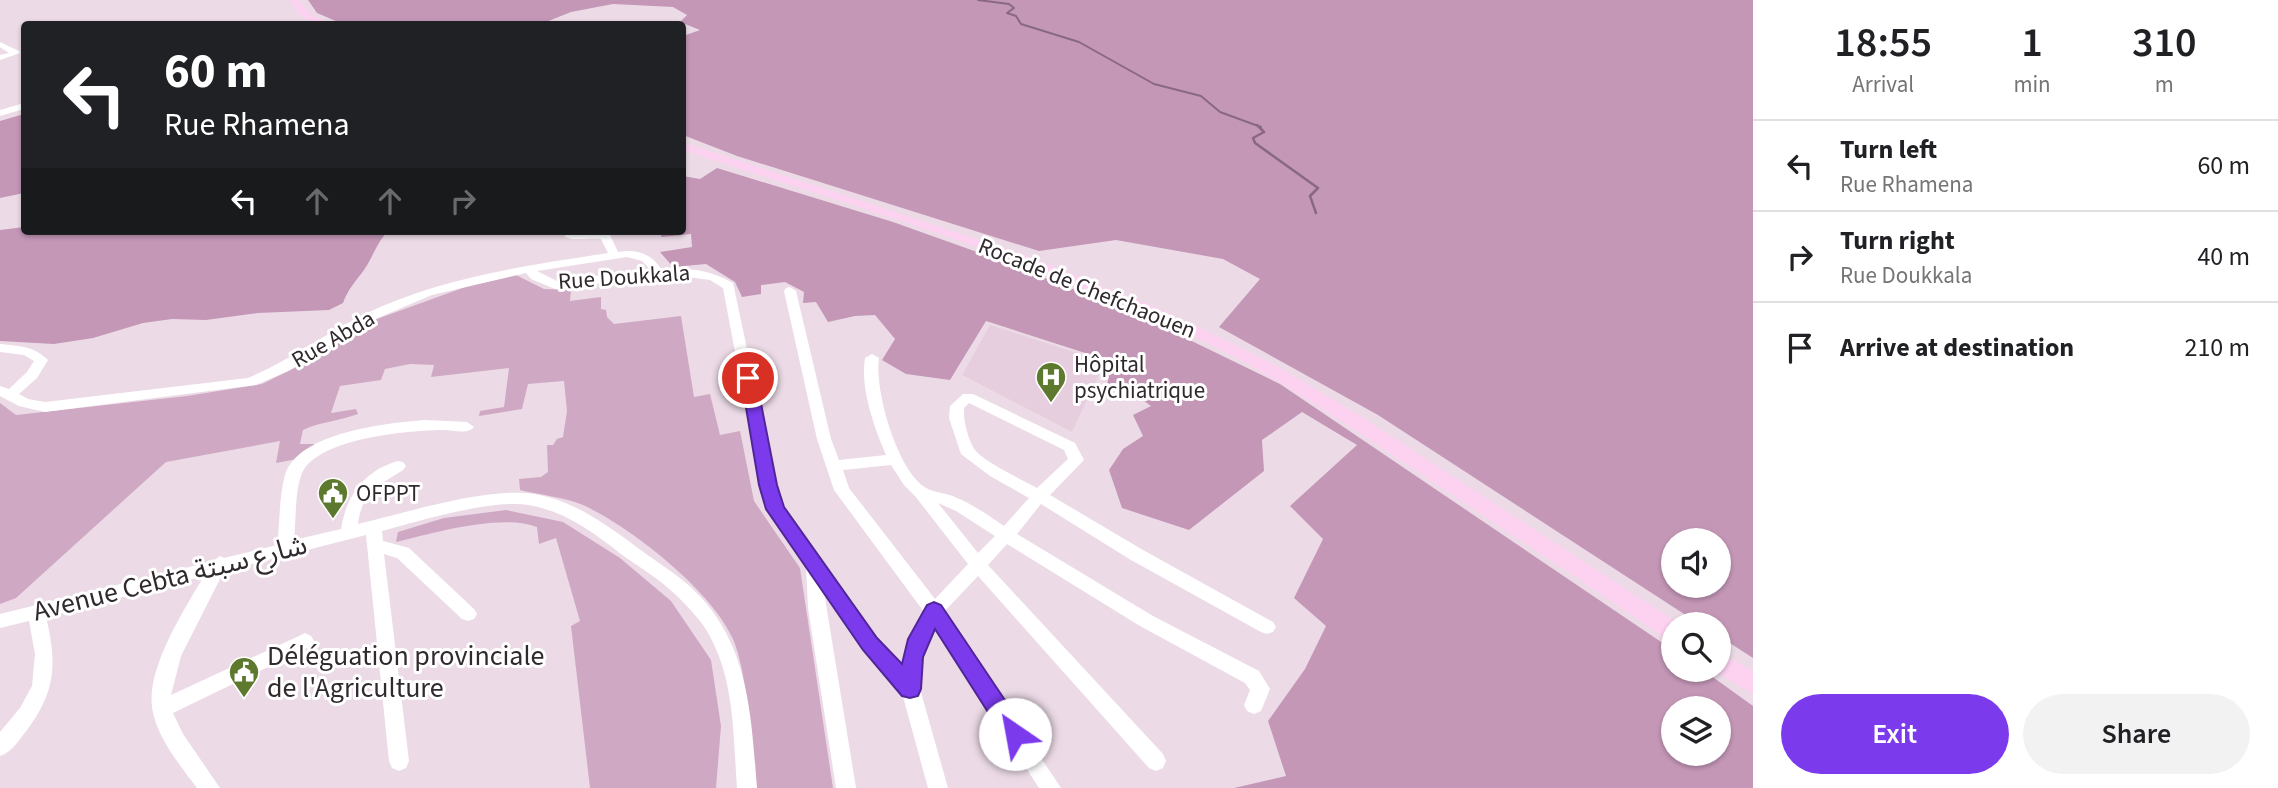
<!DOCTYPE html>
<html lang="en">
<head>
<meta charset="utf-8">
<style>
	:root { --surface:#fff; --page:#f2f2f2; --text:#202124; --muted:#757577; --line:#e0e0e0; --accent:#7c3aed }
	body { margin:0; font-family:"Source Sans 3","Noto Sans Arabic",sans-serif; background:var(--page); color:var(--text); height:100vh; display:flex; flex-direction:column; font-size:26px; white-space:nowrap }
	* { box-sizing:border-box; margin:0 }
	p { font-size:23px; color:var(--muted) }
	.icon { flex:none; width:38px; height:38px; fill:none; stroke:currentColor; stroke-width:2; stroke-linecap:round; stroke-linejoin:round }
	.map { position:relative; flex:1; overflow:hidden }
	.side { display:flex; flex-direction:column; background:var(--surface); width:525px }
	.side>* { flex:none }
	.hud { position:absolute; left:21px; top:21px; width:665px; height:214px; border-radius:7px; box-shadow:0 2px 5px #0004; background:#202124; color:#fff; overflow:hidden }
	.fabs { position:absolute; left:1661px; top:528px; display:grid; gap:14px }
	.fabs a { display:grid; place-items:center; width:70px; height:70px; border-radius:50%; background:var(--surface); box-shadow:0 2px 5px #0004; font-size:35px }
	.pin { position:absolute; display:grid; place-items:center; width:60px; height:60px; color:#fff; margin:-30px; border:4px solid #fff; border-radius:50%; box-shadow:0 2px 7px #0007 }
	.me { position:absolute; width:77px; margin:-38px; rotate:327deg; stroke-linejoin:round; filter:drop-shadow(0 0 5px #0008) }
	.turn { display:flex; align-items:center; gap:24px; height:147px; padding:0 28px; font-size:32px }
	.turn .icon { width:91px; height:91px; stroke-width:2.5 }
	.turn b { display:block; font-size:49px; line-height:60px }
	.lanes { display:flex; align-items:center; height:66px; padding:0 28px; background:#0003; justify-content:center; gap:35px; direction:ltr }
	.lanes .off { opacity:.35 }
	.eta { display:flex; justify-content:space-evenly; align-items:center; height:119px; text-align:center }
	.eta b { font-size:42px; font-weight:600; line-height:49px }
	.action { display:flex; gap:14px; margin-top:auto; padding:14px 28px }
	.action a { flex:1; height:80px; border-radius:42px; background:var(--accent); color:#fff; font-size:28px; font-weight:600; line-height:80px; text-align:center }
	.action a+a { background:var(--page); color:var(--text) }
	ul { padding:0; list-style:none }
	li { display:flex; align-items:center; gap:21px; height:91px; padding:0 28px; border-top:2px solid var(--line) }
	li div { flex:1 }
	li b { display:block; font-size:26px }
	li em { font-style:normal }
	main { display:flex; flex:1; min-height:0 }
	.map>svg:first-child { display:block }
	.built { fill:#e7cedf }
	.green { fill:#cfa8c3 }
	.forest { fill:#c497b7; fill-rule:evenodd }
	.lines { fill:none; stroke-linecap:round; stroke-linejoin:round }
	.stream-far1 { stroke:#896980; stroke-width:2 }
	.stream { stroke:#896980; stroke-width:2.5 }
	.minor { fill:#fff; fill-rule:evenodd }
	.major { fill:#fcd2f0; fill-rule:evenodd }
	.route { fill:#7c3aed; stroke:#51269a; stroke-width:2 }
	.labels { text-anchor:middle; dominant-baseline:central; stroke-width:6; stroke-linejoin:round; paint-order:stroke }
	.street-label { font-size:23px; fill:#30292d; stroke:#fff }
	.poi-label { font-size:23px; fill:#30292d; stroke:#fff; text-anchor:start }
	.near-street-label { font-size:28px; fill:#30292d; stroke:#fff }
	.near-poi-label { font-size:28px; fill:#30292d; stroke:#fff; text-anchor:start }
</style>
</head>
<body>
<main>
<div class="map">
<svg width="1753" height="788" viewBox="0 0 1753 788">
	<rect width="100%" height="100%" fill="#ecdbe7"/>
	<path class="built" d="M990,325l115,37 -33,70 -110,-57z"/>
	<path class="green" d="M516,275l28,14 27,1 -1,11 31,-4v12l5,1 1,7 7,7 67,-8 13,81 16,-3 10,41 20,-4 14,70 46,67 33,220h-78c-5,-43 -6,-110 -22,-149 -21,-48 -102,-112 -150,-134 -19,-8 -43,-10 -63,-15l-1,-11 22,-2 7,-5 -1,-27h6l4,-6 6,-2 4,-26 -3,-30 -36,3 -6,25 -43,7 1,-5 24,-4 5,-39 -78,9 3,-12 -24,-1 -25,5 -4,11 -41,6 -9,27 25,-4 2,5c-18,7 -39,8 -55,16l-3,14h15l-18,15 -21,4 4,-22 -114,21 -150,136 -16,6v-201l16,12 171,-19 75,-12 51,-25 64,-40 91,-33z
		M506,510l57,12 57,36 51,43 40,59 10,66 -5,62h-126l-19,-162 9,-5 -24,-83 -17,6 -2,-17c-35,-14 -104,6 -141,15l2,-10 46,-14z"/>
	<path class="forest" d="M308,0h1445v658l-34,-22 -1,-11h-17l-323,-210 -159,-88 41,-48 -37,-20 -107,-19 -77,11 -302,-95 -54,-21v-99l17,-6 -20,-8 7,-7 -14,-8 -60,-3 -42,8 -30,12h-171l-32,-2 -21,-9zM1673,541h45v45h-45z
		M24,114v79l-24,5v-77z
		M717,168l176,54 98,35 141,55 148,72 393,266v20h30l50,36v82h-519l52,-12 -18,-55 37,-52 21,-43 -32,-28 29,-59 -33,-33 67,-61 -55,-33 -40,28 2,31 -75,59 -67,-22 -13,-38 14,-21 20,-13 -10,-21 18,-9 -31,-23 -13,1 6,-22 -127,-41 -36,59 -44,-6 -24,-14 13,-21 -20,-24 -20,1 -27,6 -12,-20 -13,1 1,-11 -19,-10 -24,3v9l-19,3 -7,-15 -29,-18 -33,3 -13,-15 32,-5 -1,-13 -29,3 -5,-6h25l1,-55 17,3zM1673,709h45v45h-45z
		M24,227v4h364c-12,13 -15,26 -24,39 -8,11 -16,19 -21,33l-14,7 -71,3 -52,7 -34,-1 -29,4 -50,15 -39,6 -54,-3v-111z"/>
	<g class="lines">
		<path class="stream-far1" d="M978,0l31,4 5,4 -7,5 9,3 5,8 58,18 75,42 47,12 19,16 41,15"/>
		<path class="stream" d="M1257,125l7,7 -11,6 2,5 63,45 -8,8 6,17"/>
		<path class="minor" d="M0,42l19,9 1,2 -20,7v-5l9,-2 -9,-6z
			M24,103v6l-24,7v-6z
			M587,231l23,4 8,17c18,-3 33,1 43,17 26,-2 50,1 72,14l43,202 7,22 93,132 27,28 7,-28 14,-27 -90,-122 -17,-51 -33,-148 2,-3 4,-1 6,4 35,148 8,21 47,-5c-12,-28 -26,-67 -21,-97l7,-4 7,4c-5,31 18,113 47,130 9,5 22,5 31,10 17,7 32,18 47,28l25,-28 -39,-22 -29,-22 -12,-36 1,-12 13,-12h10l102,49 9,17 -34,35 93,55 130,72 3,5 -3,5 -6,2 -6,-2 -130,-72 -90,-56 -24,30 136,82 106,55 11,18 -9,22 -7,3 -7,-3 -3,-6 6,-15 -5,-7 -105,-57 -133,-82 -19,21 175,189 3,7 -3,7 -7,3 -7,-3 -171,-192 -34,36 117,176h-22l-104,-161 -13,30 -2,32 28,99h-20l-26,-95 -38,-44 -40,-57 32,196h-20l-28,-180 -2,-43 -36,-52 -10,-28 -37,-197 -13,-8 -38,-5 -117,14 -24,-10 -5,-6 -94,22 -59,25 -85,51 -32,14 -211,27 -26,-6 -19,-10v-10l9,3 18,-17 7,-11 -10,-6 -24,-3v-8c19,2 34,2 48,16l-11,18 -18,16 9,5 17,3 203,-24c42,-18 77,-44 117,-64 77,-37 160,-48 243,-61l-7,-14c-11,-2 -28,3 -37,-3l6,-3zM627,257l15,4 8,8 -93,12 -20,-10zM969,403l95,47 4,9 -31,29c-14,-8 -53,-26 -62,-38 -7,-10 -12,-30 -11,-42zM891,465l13,20 11,11 53,68 -33,35 -86,-111 -6,-18zM938,503l18,8 39,25 -17,17z
			M425,420l42,2 7,5c-7,8 -20,3 -30,3 -33,0 -131,8 -143,46 -6,15 -5,47 -7,64l47,-11c5,-33 24,-59 57,-68l5,1 3,4 -3,4c-25,16 -41,22 -45,54 47,-11 119,-34 167,-31 40,3 73,26 105,49 18,14 38,26 56,41 63,54 65,129 71,205h-20c-4,-54 -2,-113 -32,-160 -7,-11 -19,-23 -28,-32 -16,-16 -38,-29 -56,-42 -28,-22 -56,-43 -93,-49 -38,-6 -108,16 -146,26l1,10 26,7 65,61 3,5 -3,5 -6,2 -6,-2 -65,-61 -13,-4 25,207 -3,7 -7,3 -7,-3 -3,-7 -23,-226 -142,36 -43,85 -10,39 128,-59 6,-3 6,3 3,5 -3,5 -138,67 10,21 37,54h-23c-17,-23 -41,-51 -45,-81 -5,-40 32,-97 52,-131l-158,41c11,46 10,74 -19,113 -8,10 -15,22 -27,26v-24l20,-24 12,-22 3,-32 -6,-33 -29,7v-14l213,-53 7,-5 4,2 53,-13c3,-22 2,-49 8,-70 13,-43 103,-52 140,-55z"/>
		<path class="major" d="M290,0h8l13,15 22,9c-20,2 -34,-6 -43,-24z
			M682,142l340,112 131,52 64,30 56,28 81,48 327,213h-8v15l-8,-2c-81,-56 -163,-110 -244,-164 -62,-41 -123,-83 -188,-118 -174,-91 -365,-145 -551,-206z
			M1718,651l35,20v23l-40,-24h5z"/>
	</g>
	<path class="route" d="M748,373l8,5 21,107 7,22 93,131 25,26 6,-25 19,-34 7,-3 7,3 82,122 3,7 -3,8 -8,3 -8,-3 -72,-113 -12,28 -2,32 -3,7 -8,2 -8,-2 -39,-46 -97,-141 -7,-24 -18,-107z"/>
	<defs>
		<g id="hospital-pin" transform="scale(1.575)"><path d="M0 17L-7.5 6A9.5 9.5 0 1 1 7.5 6Z" fill="#5d792e" stroke="#fff"/><path d="M-5-5h3v3.5h4V-5h3V5h-3V1.5h-4V5h-3Z" fill="#fff"/></g>
		<g id="civic-pin" transform="scale(1.575)"><path d="M0 17L-7.5 6A9.5 9.5 0 1 1 7.5 6Z" fill="#5d792e" stroke="#fff"/><path d="M-.6-6.5H3V-4.5H.6V-3L4-1V1h2V6H-6V1h2V-1L-.6-3ZM-1.2 2.5V6h2.4V2.5Z" fill="#fff"/></g>
	</defs>
	<g fill-rule="evenodd">
		<use href="#hospital-pin" x="1051" y="377"/>
		<use href="#civic-pin" x="333" y="493"/>
		<use href="#civic-pin" x="244" y="672"/>
	</g>
	<g class="labels">
		<g class="street-label">
			<text transform="translate(624 277) rotate(-4)">Rue Doukkala</text>
			<text transform="translate(1087 288) rotate(22)">Rocade de Chefchaouen</text>
			<text transform="translate(333 339) rotate(-30)">Rue Abda</text>
		</g>
		<g class="poi-label">
			<text x="1074" y="364">Hôpital<tspan x="1074" dy="26">psychiatrique</tspan></text>
			<text x="356" y="493">OFPPT</text>
		</g>
		<g class="near-street-label">
			<text transform="translate(170 578) rotate(-14)">Avenue Cebta شارع سبتة</text>
		</g>
		<g class="near-poi-label">
			<text x="267" y="656">Déléguation provinciale<tspan x="267" dy="32">de l'Agriculture</tspan></text>
		</g>
	</g>
</svg>
<div class="fabs">
<a><svg class="icon" aria-label="sound" viewBox="0 0 24 24"><path d="M4 9h4l5-4v14l-5-4H4zM17 9q2 3 0 6"/></svg></a>
<a><svg class="icon" aria-label="search" viewBox="0 0 24 24"><circle cx="10" cy="10" r="6"/><path d="M15 15l6 6"/></svg></a>
<a><svg class="icon" aria-label="layers" viewBox="0 0 24 24"><path d="M12 4l9 5-9 5-9-5zM3 14l9 5 9-5"/></svg></a>
</div>
<div class="pin" style="left:748px;top:378px;background:#d93025"><svg class="icon" aria-label="arrive" viewBox="0 0 24 24"><path d="M6 21V4h12l-3 4 3 4H6"/></svg></div>
<svg class="me" style="left:1015px;top:734px" viewBox="-20 -20 40 40"><circle r="19" fill="#fff"/><path d="M0-13L10 11 0 6-10 11z" fill="#7c3aed"/></svg>
<div class="hud">
<div class="turn"><svg class="icon" aria-label="left" viewBox="0 0 24 24"><path d="M17 20v-9H6M10 6l-5 5 5 5"/></svg><div><b>60 m</b>Rue Rhamena</div></div>
<div class="lanes"><svg class="icon" aria-label="left" viewBox="0 0 24 24"><path d="M17 20v-9H6M10 6l-5 5 5 5"/></svg><svg class="icon off" aria-label="ahead" viewBox="0 0 24 24"><path d="M12 20V5M6 11l6-6 6 6"/></svg><svg class="icon off" aria-label="ahead" viewBox="0 0 24 24"><path d="M12 20V5M6 11l6-6 6 6"/></svg><svg class="icon off" aria-label="right" viewBox="0 0 24 24"><path d="M7 20v-9h11M14 6l5 5-5 5"/></svg></div>
</div>
</div>
<section class="side">
<div class="eta">
<div><b>18:55</b><p>Arrival</p></div>
<div><b>1</b><p>min</p></div>
<div><b>310</b><p>m</p></div>
</div>
<ul>
<li><svg class="icon" aria-label="left" viewBox="0 0 24 24"><path d="M17 20v-9H6M10 6l-5 5 5 5"/></svg><div><b>Turn left</b><p>Rue Rhamena</p></div><em>60 m</em></li>
<li><svg class="icon" aria-label="right" viewBox="0 0 24 24"><path d="M7 20v-9h11M14 6l5 5-5 5"/></svg><div><b>Turn right</b><p>Rue Doukkala</p></div><em>40 m</em></li>
<li><svg class="icon" aria-label="arrive" viewBox="0 0 24 24"><path d="M6 21V4h12l-3 4 3 4H6"/></svg><div><b>Arrive at destination</b></div><em>210 m</em></li>
</ul>
<div class="action"><a>Exit</a><a>Share</a></div>
</section>
</main>
</body>
</html>
